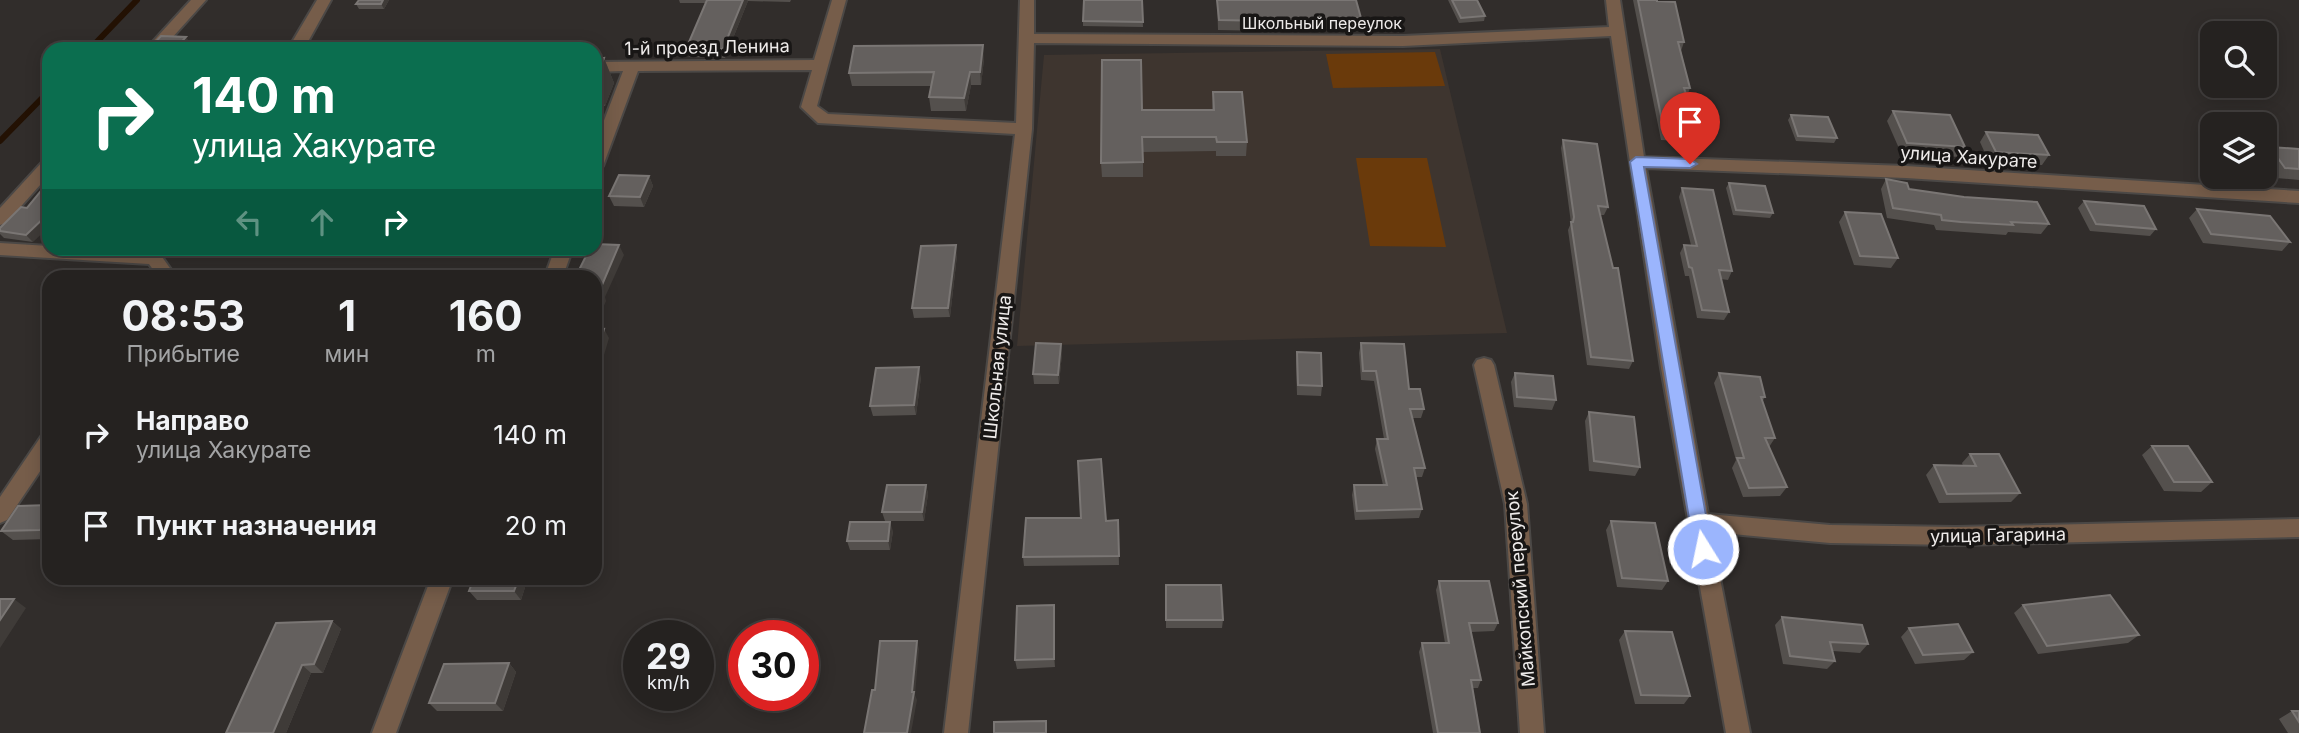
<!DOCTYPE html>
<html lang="ru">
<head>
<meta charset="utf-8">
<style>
	:root { --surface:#252220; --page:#2d2a29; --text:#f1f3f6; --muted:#a3a4a5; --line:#423f3e }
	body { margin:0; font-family:Inter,sans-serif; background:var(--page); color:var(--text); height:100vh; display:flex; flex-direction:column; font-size:26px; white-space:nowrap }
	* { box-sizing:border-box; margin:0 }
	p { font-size:23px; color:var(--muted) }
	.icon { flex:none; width:38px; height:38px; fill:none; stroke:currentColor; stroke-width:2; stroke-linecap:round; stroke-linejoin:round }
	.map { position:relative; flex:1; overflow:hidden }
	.panel { position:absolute; left:42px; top:270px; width:560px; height:315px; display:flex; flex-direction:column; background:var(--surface); border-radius:21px; box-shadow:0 4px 18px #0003,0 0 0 2px var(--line) }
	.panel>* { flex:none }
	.hud { position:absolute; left:42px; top:42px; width:560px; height:214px; border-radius:21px; box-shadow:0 4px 18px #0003,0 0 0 2px var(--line); background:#0b6e4f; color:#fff; overflow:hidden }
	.buttons { position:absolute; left:2200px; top:21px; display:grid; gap:14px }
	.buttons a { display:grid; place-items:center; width:77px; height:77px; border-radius:14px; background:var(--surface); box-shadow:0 4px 18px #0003,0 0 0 2px var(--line); font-size:35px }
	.speed { position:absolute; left:623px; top:620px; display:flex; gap:14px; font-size:35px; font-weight:700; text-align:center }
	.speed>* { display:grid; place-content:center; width:91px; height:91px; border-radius:50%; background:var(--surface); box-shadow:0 4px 18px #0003,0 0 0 2px var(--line); line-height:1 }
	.speed small { font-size:18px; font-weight:400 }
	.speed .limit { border:10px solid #d22; background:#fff; color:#111 }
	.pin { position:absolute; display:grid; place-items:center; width:60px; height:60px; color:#fff; margin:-72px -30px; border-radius:50% 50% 50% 0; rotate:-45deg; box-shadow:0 0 7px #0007 }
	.pin .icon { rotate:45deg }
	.me { position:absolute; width:77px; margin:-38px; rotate:350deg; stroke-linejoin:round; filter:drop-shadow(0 0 5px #0008) }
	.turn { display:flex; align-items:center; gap:24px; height:147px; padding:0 35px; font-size:32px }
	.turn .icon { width:91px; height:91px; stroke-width:2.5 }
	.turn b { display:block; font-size:49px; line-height:60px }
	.lanes { display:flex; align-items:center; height:66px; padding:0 35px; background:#0003; justify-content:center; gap:35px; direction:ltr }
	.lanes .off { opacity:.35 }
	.eta { display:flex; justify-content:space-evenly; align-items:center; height:119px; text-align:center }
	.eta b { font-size:42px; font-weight:700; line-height:49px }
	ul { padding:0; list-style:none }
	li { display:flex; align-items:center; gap:21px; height:91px; padding:0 35px }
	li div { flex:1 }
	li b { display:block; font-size:26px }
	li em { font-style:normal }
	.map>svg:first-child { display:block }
	.built { fill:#3e352f }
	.green { fill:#6a3a0b }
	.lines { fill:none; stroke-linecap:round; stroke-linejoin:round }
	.stream { stroke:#231103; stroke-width:6 }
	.minor-casing { stroke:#4b4846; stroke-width:4 }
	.minor { fill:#765d4a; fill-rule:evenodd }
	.wall { fill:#54504d }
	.shaded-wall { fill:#3f3b38 }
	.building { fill:#64605e; stroke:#7a7674; stroke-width:2 }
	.route { fill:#9bb5fd; stroke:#6576a4; stroke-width:2 }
	.labels { text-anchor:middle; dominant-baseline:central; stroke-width:7; stroke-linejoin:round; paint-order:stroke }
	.far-street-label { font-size:16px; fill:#eeebea; stroke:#181615 }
	.street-label { font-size:18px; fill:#eeebea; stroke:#181615 }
</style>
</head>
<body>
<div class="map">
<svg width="2299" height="733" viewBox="0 0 2299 733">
	<rect width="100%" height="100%" fill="#312d2b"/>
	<path class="built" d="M1440,49l67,284 -490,13 27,-291z"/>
	<path class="green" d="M1435,52l10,34 -112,2 -7,-34z
		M1356,158h71l19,89 -76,-1z"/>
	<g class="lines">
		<path class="stream" d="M90,49l47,-49
			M0,141l49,-50"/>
		<g class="minor-casing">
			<path id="minor" d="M191,0h15l-44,49h-16z
				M317,0h14l-27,49h-16z
				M832,0h14l-29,106 11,8 188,9 4,-123h14v34l369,2 206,-9 -3,-27h14l24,157 262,9 393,25v12l-393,-25 -260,-10 62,346 122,11 126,2 343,-8v18l-343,8 -126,-2 -119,-11 39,201h-24l-65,-365 -50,-332 -208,10 -369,-3 -2,86 -64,604h-24l71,-599 -197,-11 -17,-16 11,-37 -174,1 -35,95 -8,6v-28l28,-73 -28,1v-10l219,-2z
				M49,159v16l-43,48 -6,2v-17l43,-47z
				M0,243l49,3v2l105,4 6,2 12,17 -3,5h-18l3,-5 -5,-7 -149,-9z
				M555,248h18l-10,28h-18z
				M1484,358l7,2 3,5 33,139 17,229h-24l-15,-229 -31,-139 3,-5z
				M49,433v25l-42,62 -7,3v-26l42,-62z
				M431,578h22l-57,155h-24z"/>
		</g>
		<use href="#minor" class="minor"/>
	</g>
	<path class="wall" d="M359,0h30l-5,9h-25l-3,-5z
		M679,0h112l-1,2 -42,-1 -23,57 -36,-1 -3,-8 20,-46h-26z
		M1142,0l1,27 -60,-1v-5z
		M1217,0l144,18 -2,10 -86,3 -55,-1z
		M1448,0h29l8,16 -1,5 -25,2z
		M1633,0h24l27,42 -3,9 9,37 -3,8 12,37 -4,9 -34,-2z
		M604,58l10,25 -9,23h-10v-47z
		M984,59l-3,26h-10l-5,26h-35l-2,-14 2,-11h-79l-3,-13z
		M1213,92l34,50 -1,14h-30v-5l-73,1v25h-41l-1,-14 41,-53h70z
		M1893,111l72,36 -6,10 -58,-4 -14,-32z
		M1791,115l46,23 -3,5 -38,-2 -8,-21z
		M1986,132l63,23 -7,10 -53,-3 -9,-20z
		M1563,140l45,67 -4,8h-4l13,53 20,93 -4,8 -42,-4 -19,-135 3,-7 -10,-75z
		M2270,147l29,2v31l-23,-2 -12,-17v-7z
		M649,176l4,10 -9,21 -30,-1 -5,-10z
		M1886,179l23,10 140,35 -8,10 -33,-2 -2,3 -70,-5 -2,-5 -47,-7 -6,-29z
		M1729,183l44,30 -3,5 -37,-3 -7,-27z
		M1682,188l50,83 -4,9 -7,-1 8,33 -5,8 -27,-2 -8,-42h-4l-5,-23 4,-8h7l-12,-48z
		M2084,201l72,28 -6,7 -60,-5 -12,-23z
		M21,207l12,35 -29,-4 -4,-4v-6z
		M2197,209l93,33 -8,9 -79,-8 -14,-25z
		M1845,212l53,46 -7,10 -37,-3 -15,-43z
		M957,255l-7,62 -36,1 -2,-10z
		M1361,343l48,46 15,20 -3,9h-8l12,50 -3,9h-7l7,32 -3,9 -64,2 -3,-25 2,-10h29l-8,-36 2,-10h7l-10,-58 -13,-1 -2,-27z
		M1061,344l1,9 -3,31h-25l-1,-10z
		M1297,352l25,34 -1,10 -24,-1 -1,-34z
		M1515,373l41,27 -4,10 -38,-3 -3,-25z
		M1719,373l46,24 -3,5 13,36 -6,9 18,40 -7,9 -37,1 -11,-29 4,-8 -22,-77z
		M921,377l-5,38 -43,1 -3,-10z
		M1589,412l51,55 -5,9 -46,-5 -4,-50z
		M2152,446l60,36 -11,10 -37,-1 -22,-36z
		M1970,454l50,39 -9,9 -72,1 -13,-28 8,-10 29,1 -1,-3z
		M926,485l2,9 -4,27h-39l-3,-9z
		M49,505v34l-36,1 -12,-9z
		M1118,520l1,45 -95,1 -1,-9z
		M1611,521l57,60 -6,9 -45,-3 -11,-57z
		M893,531l-3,19h-40l-3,-9z
		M528,578l-7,22h-44l-8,-9z
		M1439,581l59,42 -4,8 -23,1 10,48 -3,8h-5l7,45h-47l-14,-81 3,-9h23l-9,-53z
		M1166,585l57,35 -1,8h-56z
		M2023,605l116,30 -11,8 -90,11 -24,-41z
		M1055,613v54l-38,2 -2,-9z
		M1782,617l86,27 -8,9 -27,-2 2,10 -8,8 -44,-5 -8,-39z
		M332,621l9,8 -18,44h-12l-25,60h-60z
		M1909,628l64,24 -9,8 -49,4 -14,-27z
		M1625,631l65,65 -6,8h-49l-16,-64z
		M509,663l7,9 -13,39h-66l-8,-8z
		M2292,711h7v22h-11l-9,-14z"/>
	<path class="shaded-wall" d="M383,0h6l-5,9 -3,-5z
		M743,0h4l1,1 -23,57 -2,-9z
		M186,37l7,10 -2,2h-16z
		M983,45l1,14 -3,26 -1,-13z
		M604,58l10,25 -9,23 -10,-24z
		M970,72l1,13 -5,26 -2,-13z
		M649,176l4,10 -9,21 -4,-10z
		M49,213v14l-16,15 -7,-7z
		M619,245l5,10 -19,42 1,4 -11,26v-20l4,-15z
		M956,245l1,10 -7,62 -2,-9z
		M604,329l5,9 -10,34 -4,-7v-6z
		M1061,344l1,9 -3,31 -1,-9z
		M919,367l2,10 -5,38 -2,-10z
		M926,485l2,9 -4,27 -2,-9z
		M49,517v20l-9,-7z
		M890,522l3,9 -3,19 -2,-9z
		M519,578h9l-7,22 -7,-9z
		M14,599l12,9 -26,40v-28z
		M1054,605l1,8v54l-1,-8z
		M332,621l9,8 -18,44 -9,-9z
		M917,641l2,8 -4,46 2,5 -6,33h-4z
		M509,663l7,9 -13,39 -8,-8z
		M302,665l9,8 -25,60h-13z"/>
	<path class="building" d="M359,0h24l-2,4h-25z
		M707,0h36l-20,49h-37z
		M1084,0h58l1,22 -60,-1z
		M1217,0h139l5,18 -87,3 -55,-1z
		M1452,0h25l8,16 -24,2z
		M1638,0h19v1l18,1 9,40h-6l12,46h-6l15,45 -35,-2z
		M161,36l25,1 -11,12h-26z
		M983,45l-3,27h-10l-6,26 -35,-1 5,-25 -85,1 5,-27z
		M604,58l-9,24v-23z
		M1102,60h39l1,50h72l-1,-18h29l5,50h-30l-1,-5h-74l1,25 -42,1z
		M1893,111l57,4 15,32 -58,-4z
		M1791,115l37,2 9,21 -39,-2z
		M1986,132l52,3 11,20 -53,-3z
		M1563,140l34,4 11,63 -10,-1 15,62h5l15,93 -42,-4 -20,-135h2l1,-5z
		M2270,147l29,2v20l-14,-1z
		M619,175l30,1 -9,21 -31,-1z
		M1886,179l21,4 2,6 55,8 73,5 12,22 -38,-2 2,3 -52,-3 -19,-2 -1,-5 -48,-7z
		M49,181v32l-23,22 -26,-4v-3l21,-21 6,1z
		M1729,183l36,3 8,27 -37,-3z
		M1682,188l31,2 19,81 -13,-1 10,42 -27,-2 -10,-42 -3,-1 -5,-22 13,1z
		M2084,201l60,5 12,23 -60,-5z
		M2197,209l73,7 20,26 -79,-8z
		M1845,212l36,2 17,44 -38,-2z
		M595,244l24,1 -20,47h3l-7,16v-32h-19l14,-28h5z
		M956,245l-8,63h-36l9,-62z
		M604,329l-9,30v-29z
		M1036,343l25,1 -3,31 -25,-1z
		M1361,343l43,1 5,45h11l4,20h-14l15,59h-11l8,41 -65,2 -3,-26h33l-10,-46h11l-12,-68h-13z
		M1297,352l24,1 1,33 -24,-1z
		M919,367l-5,38 -44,1 6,-38z
		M1515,373l38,3 3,24 -39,-3z
		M1719,373l41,4 5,20h-4l14,41h-10l22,49 -38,1 -12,-30h7z
		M1589,412l45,5 6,50 -46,-6z
		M2152,446h36l24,36h-38z
		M1970,454h29l21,39 -73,1 -13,-29 42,1z
		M1101,459l5,62 12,-1 1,36 -96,1 3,-39h55l-3,-57z
		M887,485h39l-4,27h-40z
		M49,505v12l-9,13 -39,1 17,-25z
		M1611,521l44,2 13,58 -46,-3z
		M850,522h40l-2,19h-41z
		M474,578h45l-5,13h-45z
		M1439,581h50l9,42h-29l12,57h-10l9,53h-42l-16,-90h27z
		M1166,585h55l2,35h-57z
		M2110,595l29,40 -92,11 -24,-41z
		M0,599h14l-14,21z
		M1054,605v54l-39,1 2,-54z
		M1782,617l80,8 6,19 -38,-2 5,19 -45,-5z
		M332,621l-18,43 -12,1 -29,68h-47l50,-110z
		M1958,624l15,28 -50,3 -14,-27z
		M1625,631l47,1 18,64 -49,-1z
		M880,641h37l-5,51h2l-7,41h-43l8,-43h3z
		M509,663l-14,40h-66l15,-39z
		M2292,711h7v11z
		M1046,721v12h-52v-11z"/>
	<path class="route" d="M1636,157l54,2 7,5 -7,4 -46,-1 68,382 -3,5 -6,2 -6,-2 -3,-5 -64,-387z"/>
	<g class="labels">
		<g class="far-street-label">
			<text x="1322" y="23">Школьный переулок</text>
		</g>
		<g class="street-label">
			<text transform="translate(707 47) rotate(-1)">1-й проезд Ленина</text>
			<text transform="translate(1969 157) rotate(4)">улица Хакурате</text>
			<text transform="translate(997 367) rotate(-84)">Школьная улица</text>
			<text transform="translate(1998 535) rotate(-1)">улица Гагарина</text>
			<text transform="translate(1520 589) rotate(-95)">Майкопский переулок</text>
		</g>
	</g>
</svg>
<div class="buttons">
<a><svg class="icon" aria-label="search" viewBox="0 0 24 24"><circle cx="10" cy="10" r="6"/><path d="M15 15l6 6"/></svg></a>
<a><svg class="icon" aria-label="layers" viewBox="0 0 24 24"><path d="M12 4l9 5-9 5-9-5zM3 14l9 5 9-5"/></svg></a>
</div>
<div class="speed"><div>29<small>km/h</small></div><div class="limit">30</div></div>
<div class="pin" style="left:1690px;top:164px;background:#d93025"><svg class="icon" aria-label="arrive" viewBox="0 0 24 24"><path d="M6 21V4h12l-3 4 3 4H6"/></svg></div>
<svg class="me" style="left:1703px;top:549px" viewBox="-20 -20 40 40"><circle r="17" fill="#9bb5fd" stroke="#fff" stroke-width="3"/><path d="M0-11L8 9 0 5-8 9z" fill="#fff"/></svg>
<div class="hud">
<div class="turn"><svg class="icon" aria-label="right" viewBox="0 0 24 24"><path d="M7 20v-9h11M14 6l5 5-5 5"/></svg><div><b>140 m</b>улица Хакурате</div></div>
<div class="lanes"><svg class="icon off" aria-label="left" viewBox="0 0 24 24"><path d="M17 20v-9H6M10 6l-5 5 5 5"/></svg><svg class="icon off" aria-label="ahead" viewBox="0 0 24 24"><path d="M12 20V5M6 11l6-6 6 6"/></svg><svg class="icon" aria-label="right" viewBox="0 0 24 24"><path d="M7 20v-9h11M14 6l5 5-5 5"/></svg></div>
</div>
<section class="panel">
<div class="eta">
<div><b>08:53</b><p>Прибытие</p></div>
<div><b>1</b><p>мин</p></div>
<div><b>160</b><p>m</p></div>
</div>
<ul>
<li><svg class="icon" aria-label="right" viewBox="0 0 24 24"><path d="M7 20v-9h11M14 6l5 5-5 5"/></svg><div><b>Направо</b><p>улица Хакурате</p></div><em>140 m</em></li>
<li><svg class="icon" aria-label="arrive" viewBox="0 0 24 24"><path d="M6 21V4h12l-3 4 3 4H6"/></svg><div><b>Пункт назначения</b></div><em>20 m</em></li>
</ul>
</section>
</div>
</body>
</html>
